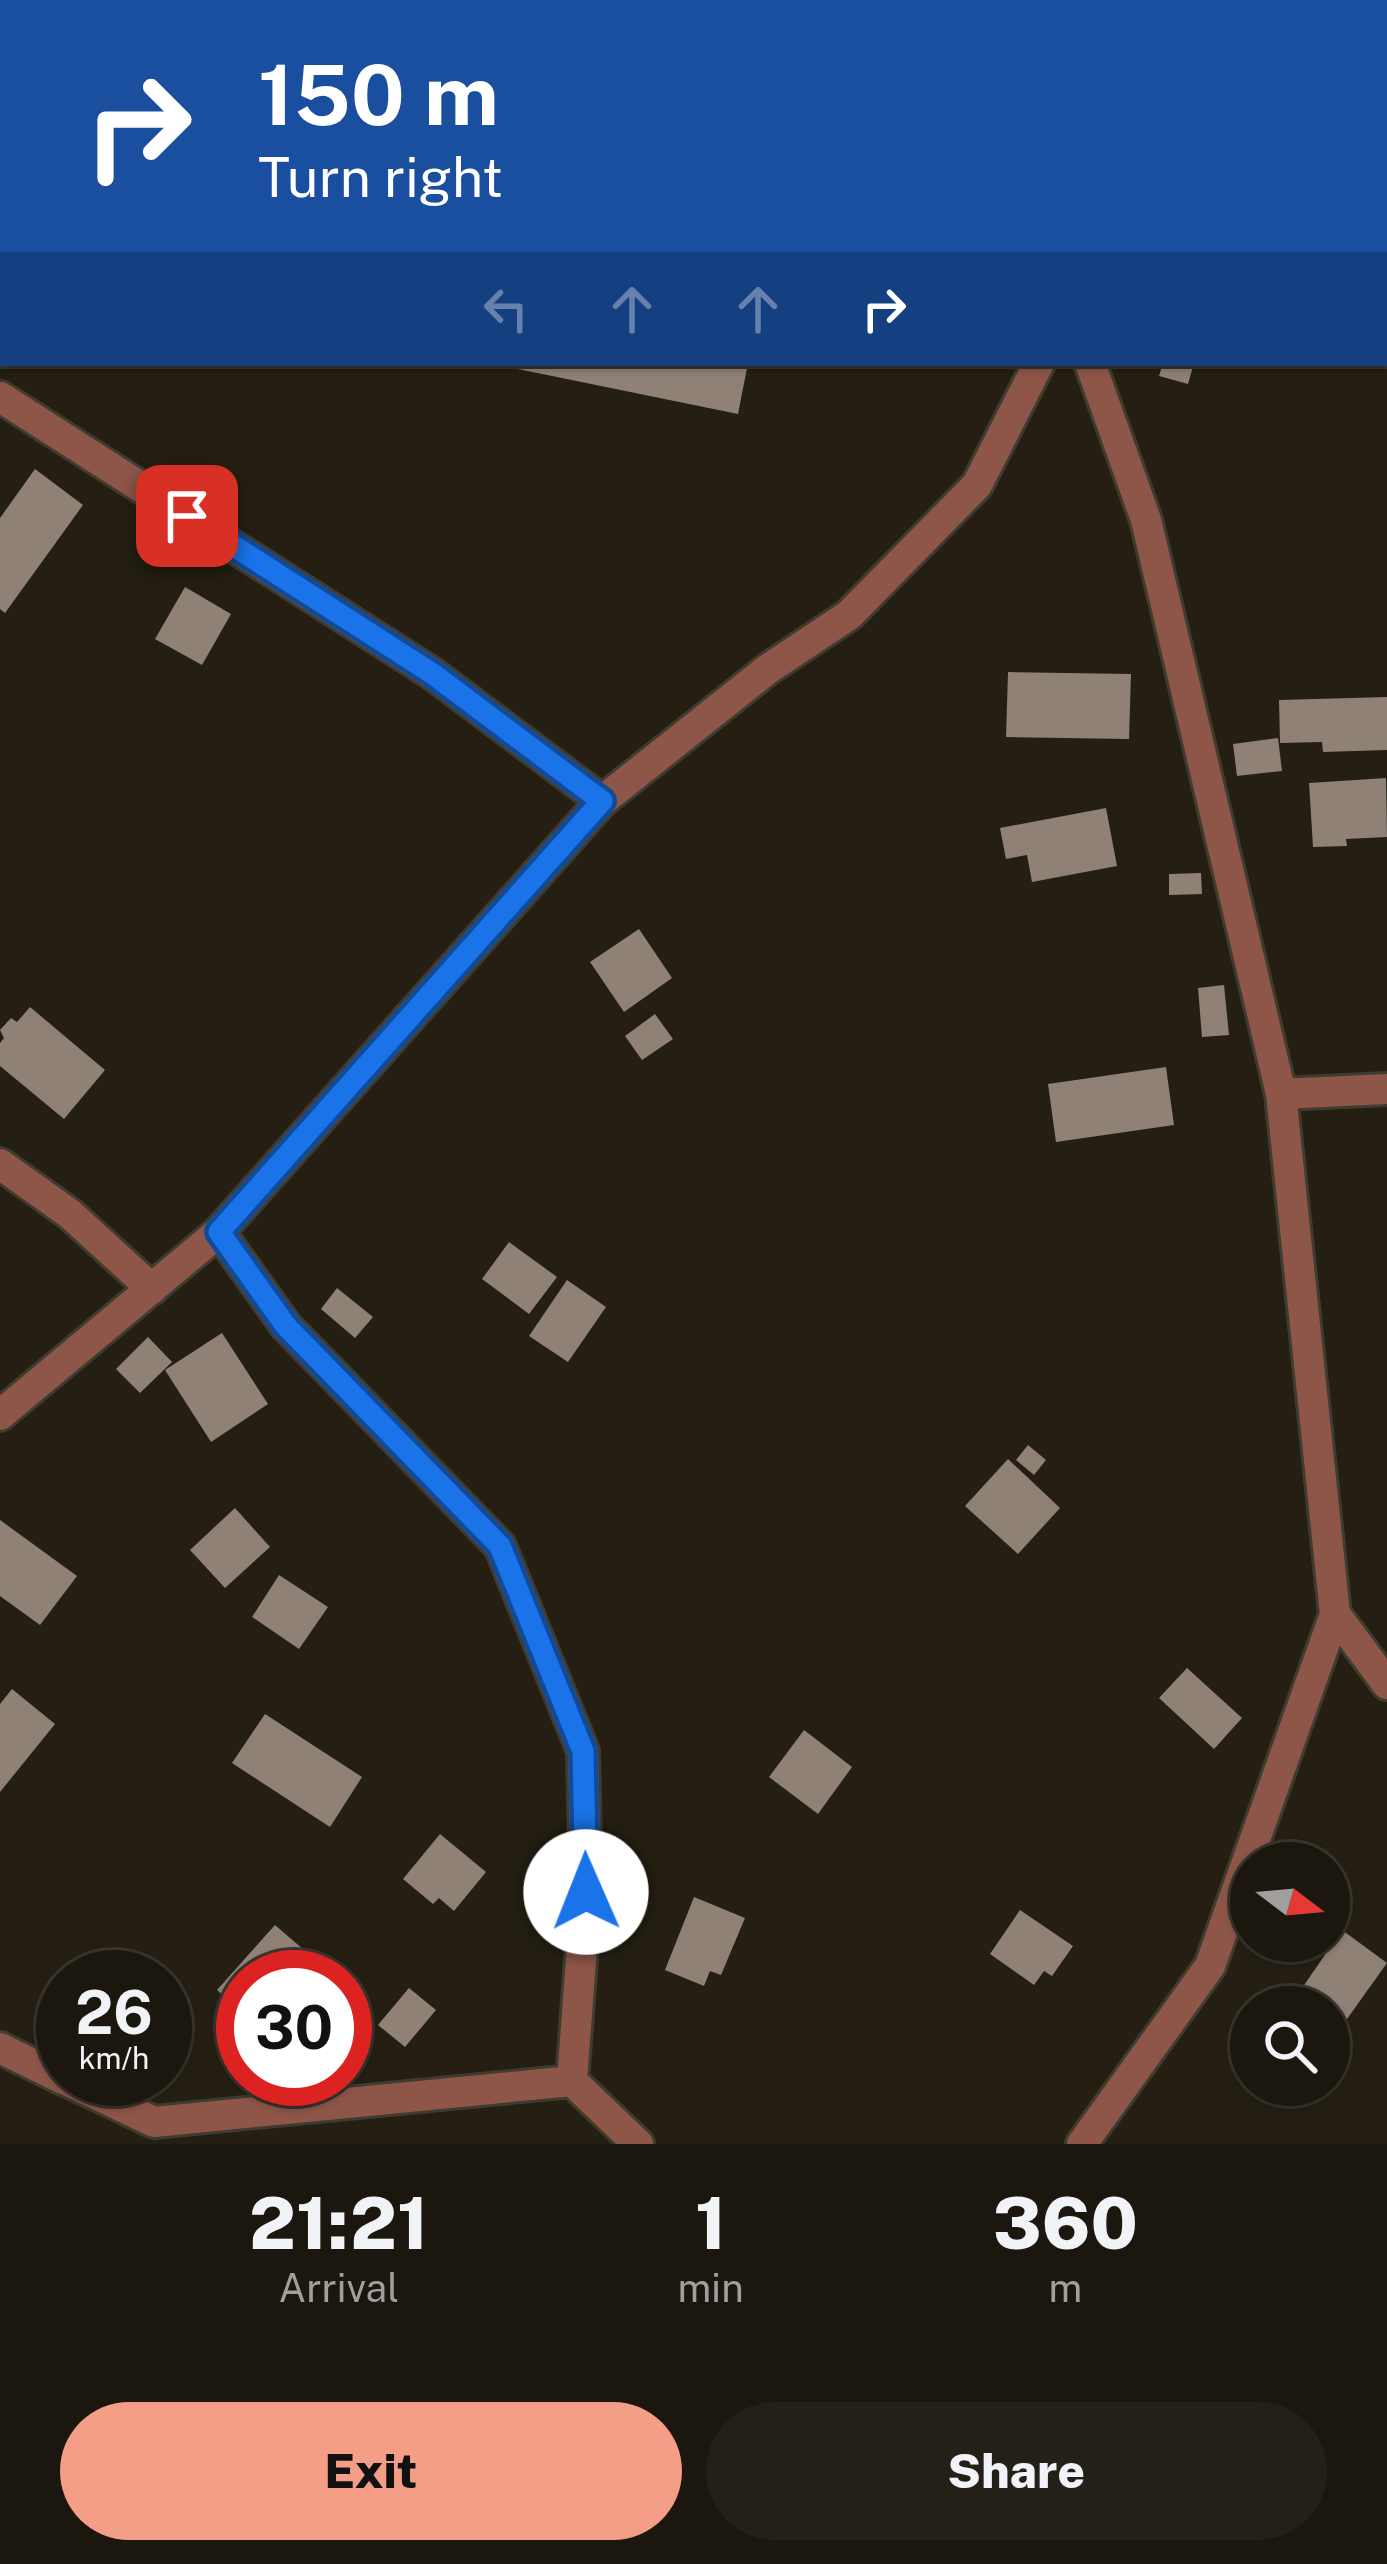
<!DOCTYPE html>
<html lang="en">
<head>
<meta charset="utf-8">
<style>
	:root { --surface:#1b170e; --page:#242017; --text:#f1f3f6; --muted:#a09f9e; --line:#39362e; --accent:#f49e87 }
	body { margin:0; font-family:"Public Sans",sans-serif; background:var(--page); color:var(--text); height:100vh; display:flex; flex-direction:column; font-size:45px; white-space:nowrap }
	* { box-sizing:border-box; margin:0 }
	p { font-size:39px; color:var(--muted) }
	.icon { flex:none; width:66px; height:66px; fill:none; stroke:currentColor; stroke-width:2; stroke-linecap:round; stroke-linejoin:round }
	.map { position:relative; height:2144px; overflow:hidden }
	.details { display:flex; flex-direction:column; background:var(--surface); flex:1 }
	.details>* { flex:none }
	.guide { position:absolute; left:0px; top:0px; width:1389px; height:366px; box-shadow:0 3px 9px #0004,0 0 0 3px var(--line); background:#1a4fa0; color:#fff; overflow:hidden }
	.needle { width:78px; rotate:106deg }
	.controls { position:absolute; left:1230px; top:1842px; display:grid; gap:24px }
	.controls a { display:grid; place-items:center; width:120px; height:120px; border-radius:50%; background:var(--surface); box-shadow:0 3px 9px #0004,0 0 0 3px var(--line); font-size:60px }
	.speed { position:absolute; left:36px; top:1950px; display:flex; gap:24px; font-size:60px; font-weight:700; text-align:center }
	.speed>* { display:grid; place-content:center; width:156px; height:156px; border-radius:50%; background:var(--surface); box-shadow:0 3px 9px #0004,0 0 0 3px var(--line); line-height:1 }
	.speed small { font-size:30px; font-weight:400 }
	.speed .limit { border:18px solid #d22; background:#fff; color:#111 }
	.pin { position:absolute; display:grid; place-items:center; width:102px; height:102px; color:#fff; margin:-51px; border-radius:24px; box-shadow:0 6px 18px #0006 }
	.me { position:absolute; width:132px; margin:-66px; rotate:359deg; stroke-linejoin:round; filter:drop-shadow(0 0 9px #0008) }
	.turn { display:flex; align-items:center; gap:42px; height:252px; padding:0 60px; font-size:54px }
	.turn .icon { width:156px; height:156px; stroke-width:2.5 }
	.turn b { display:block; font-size:84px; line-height:102px }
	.lanes { display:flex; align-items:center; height:114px; padding:0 60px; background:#0003; justify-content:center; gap:60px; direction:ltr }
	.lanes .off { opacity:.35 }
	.eta { display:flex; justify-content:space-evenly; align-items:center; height:204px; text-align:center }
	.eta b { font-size:72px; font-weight:800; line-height:84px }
	.button { display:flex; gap:24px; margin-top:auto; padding:24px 60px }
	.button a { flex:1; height:138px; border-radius:72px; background:var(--accent); color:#111; font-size:48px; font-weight:800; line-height:138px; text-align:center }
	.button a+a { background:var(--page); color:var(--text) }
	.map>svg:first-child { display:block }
	.building { fill:#908177 }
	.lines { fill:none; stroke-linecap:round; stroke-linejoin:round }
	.street-casing { stroke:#3f3b2e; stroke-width:36 }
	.street { stroke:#8e5649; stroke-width:30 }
	.route-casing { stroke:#114b97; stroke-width:30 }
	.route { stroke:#1a73e8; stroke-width:21 }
</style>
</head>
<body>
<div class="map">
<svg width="1387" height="2144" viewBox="0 0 1387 2144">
	<rect width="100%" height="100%" fill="#241f12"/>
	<path class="building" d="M509,363h239l-10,51 -230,-47z
		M1163,363h31l-6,21 -29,-8z
		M35,469l48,36 -78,108 -5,-4v-91z
		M185,587l46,27 -29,51 -47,-26z
		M1008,672l123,2 -2,65 -123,-2z
		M1387,697v53l-64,2 -1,-10 -42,1 -1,-43z
		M1278,738l4,33 -45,5 -4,-32z
		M1386,778l1,59 -41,2 1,7 -34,1 -4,-64z
		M1106,808l11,58 -85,16 -5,-27 -21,4 -6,-31z
		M1201,873l1,21 -33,1v-21z
		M639,929l33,49 -48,34 -34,-50z
		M1224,985l5,50 -27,2 -4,-49z
		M30,1007l75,63 -41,49 -64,-53v-23l4,-5 -4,-8 11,-12 6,4z
		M655,1014l18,25 -31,21 -17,-24z
		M1166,1067l8,58 -118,17 -8,-58z
		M509,1242l48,35 -28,37 -47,-35z
		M567,1280l39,27 -38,55 -39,-26z
		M337,1288l36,29 -18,21 -34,-29z
		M222,1333l46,71 -57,38 -46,-72z
		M148,1337l24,25 -32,31 -24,-24z
		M1028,1445l18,15 -12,15 -18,-15z
		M1008,1459l52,49 -42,46 -53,-48z
		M235,1508l35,39 -45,41 -35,-38z
		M0,1520l77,56 -37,49 -40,-29z
		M279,1575l49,32 -29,42 -47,-32z
		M1187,1668l55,50 -28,31 -55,-51z
		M12,1689l43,35 -55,68v-88z
		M265,1714l97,63 -32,50 -98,-64z
		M804,1730l48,37 -34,47 -49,-37z
		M440,1834l46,38 -32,39 -15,-13 -6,6 -30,-25z
		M694,1897l51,21 -24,57 -11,-4 -6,15 -39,-16z
		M1020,1910l53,36 -21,30 -8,-5 -10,14 -44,-31z
		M275,1925l36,31 -18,21h-50v36l-26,-23z
		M1342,1930l45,33 -55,77 -3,-2v-31h-40z
		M409,1988l27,22 -31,37 -27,-22z"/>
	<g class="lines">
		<g class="street-casing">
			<path id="street" d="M1118,3l1,-3
				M0,397l433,277 169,127
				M1281,1094l106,-5
				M0,1164l70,50 82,75
				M219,1232l67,94 214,220 83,205 3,141 -14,189
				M0,1415l219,-183 383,-431 166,-132 81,-54 128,-130 62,-122
				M1335,1614l52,70
				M0,2048l63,31
				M64,2079l90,43 418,-41 66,63
				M1082,2144l128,-178 125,-352 -54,-520 -135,-574 -56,-157"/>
		</g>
		<use href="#street" class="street"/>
	</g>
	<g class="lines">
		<g class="route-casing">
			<path id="route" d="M187,516l246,158 169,127 -383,431 67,94 214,220 83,205 3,141"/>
		</g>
		<use href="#route" class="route"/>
	</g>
</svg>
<div class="controls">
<a><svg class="needle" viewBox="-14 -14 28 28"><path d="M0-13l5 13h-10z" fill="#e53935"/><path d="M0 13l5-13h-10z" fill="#a09f9e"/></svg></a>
<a><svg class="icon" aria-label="search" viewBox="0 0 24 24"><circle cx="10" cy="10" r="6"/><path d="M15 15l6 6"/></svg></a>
</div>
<div class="speed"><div>26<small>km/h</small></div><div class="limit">30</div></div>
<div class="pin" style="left:187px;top:516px;background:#d93025"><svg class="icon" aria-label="arrive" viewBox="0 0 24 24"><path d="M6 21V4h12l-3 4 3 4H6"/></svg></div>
<svg class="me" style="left:586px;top:1892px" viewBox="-20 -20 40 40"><circle r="19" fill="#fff"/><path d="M0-13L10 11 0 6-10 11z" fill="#1a73e8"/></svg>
<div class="guide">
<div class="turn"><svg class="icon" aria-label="right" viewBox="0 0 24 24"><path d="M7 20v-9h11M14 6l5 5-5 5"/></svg><div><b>150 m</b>Turn right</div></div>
<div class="lanes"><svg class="icon off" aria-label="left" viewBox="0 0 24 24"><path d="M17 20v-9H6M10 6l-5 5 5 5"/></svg><svg class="icon off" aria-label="ahead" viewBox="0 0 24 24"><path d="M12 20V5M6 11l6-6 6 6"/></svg><svg class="icon off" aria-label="ahead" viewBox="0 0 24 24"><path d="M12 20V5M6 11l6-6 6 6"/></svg><svg class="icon" aria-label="right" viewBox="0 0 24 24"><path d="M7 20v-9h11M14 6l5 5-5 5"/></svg></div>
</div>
</div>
<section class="details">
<div class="eta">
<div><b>21:21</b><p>Arrival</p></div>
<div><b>1</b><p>min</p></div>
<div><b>360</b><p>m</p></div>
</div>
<div class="button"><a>Exit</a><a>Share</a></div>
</section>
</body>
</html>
